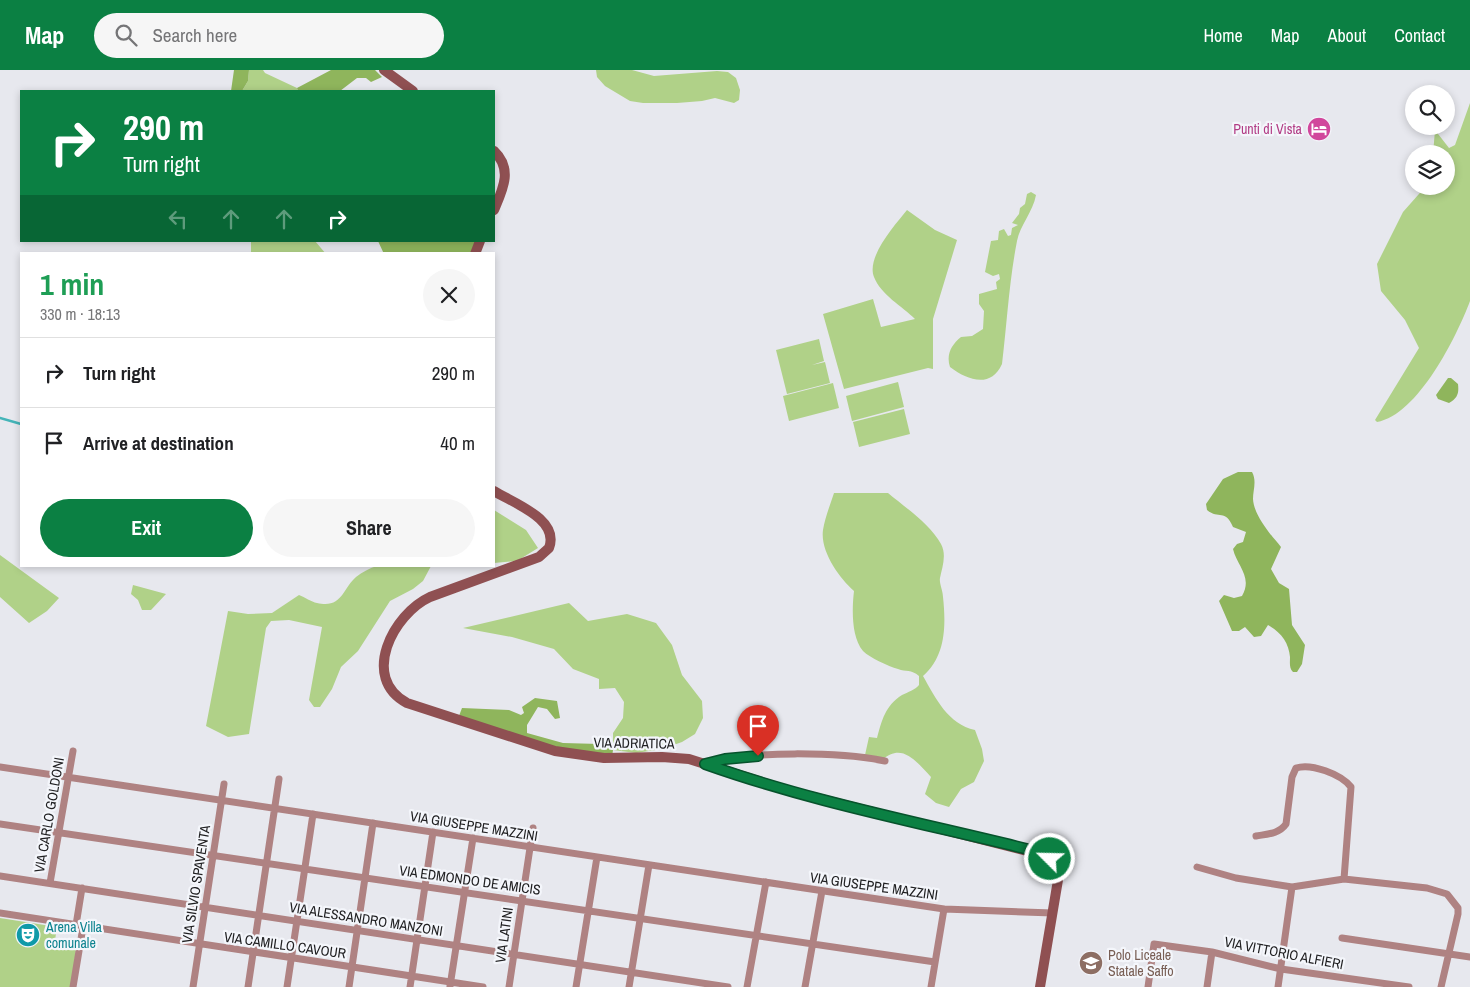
<!DOCTYPE html>
<html lang="en">
<head>
<meta charset="utf-8">
<style>
	:root { --surface:#fff; --page:#f6f6f6; --text:#202124; --muted:#757577; --line:#e0e0e0; --accent:#0b8043 }
	body { margin:0; font-family:"Archivo Narrow",sans-serif; background:var(--page); color:var(--text); height:100vh; display:flex; flex-direction:column; font-size:19px; white-space:nowrap }
	* { box-sizing:border-box; margin:0 }
	p { font-size:16px; color:var(--muted) }
	.icon { flex:none; width:28px; height:28px; fill:none; stroke:currentColor; stroke-width:2; stroke-linecap:round; stroke-linejoin:round }
	.map { position:relative; flex:1; overflow:hidden }
	.details { position:absolute; left:20px; top:182px; width:475px; height:315px; display:flex; flex-direction:column; background:var(--surface); border-radius:0px; box-shadow:0 2px 8px #0003 }
	.details>* { flex:none }
	.top-card { position:absolute; left:20px; top:20px; width:475px; height:152px; border-radius:0px; box-shadow:0 2px 8px #0003; background:#0b8043; color:#fff; overflow:hidden }
	.tools { position:absolute; left:1405px; top:15px; display:grid; gap:10px }
	.tools a { display:grid; place-items:center; width:50px; height:50px; border-radius:50%; background:var(--surface); box-shadow:0 2px 8px #0003; font-size:25px }
	.pin { position:absolute; display:grid; place-items:center; width:42px; height:42px; color:#fff; margin:-51px -21px; border-radius:50% 50% 50% 0; rotate:-45deg; box-shadow:0 0 5px #0007 }
	.pin .icon { rotate:45deg }
	.me { position:absolute; width:55px; margin:-28px; rotate:293deg; stroke-linejoin:round; filter:drop-shadow(0 0 4px #0008) }
	.turn { display:flex; align-items:center; gap:18px; height:105px; padding:0 20px; font-size:22px }
	.turn .icon { width:65px; height:65px; stroke-width:2.5 }
	.turn b { display:block; font-size:35px; line-height:42px }
	.lanes { display:flex; align-items:center; height:48px; padding:0 20px; background:#0003; justify-content:center; gap:25px; direction:ltr }
	.lanes .off { opacity:.35 }
	.round { display:grid; place-items:center; flex:none; width:52px; height:52px; border-radius:26px; background:var(--page) }
	.head { display:flex; align-items:center; justify-content:space-between; height:85px; padding:0 20px }
	h1 { font-size:30px; font-weight:700; line-height:38px; color:#1e9e55 }
	.primary-button { display:flex; gap:10px; margin-top:auto; padding:10px 20px }
	.primary-button a { flex:1; height:58px; border-radius:30px; background:var(--accent); color:#fff; font-size:20px; font-weight:700; line-height:58px; text-align:center }
	.primary-button a+a { background:var(--page); color:var(--text) }
	ul { padding:0; list-style:none }
	li { display:flex; align-items:center; gap:15px; height:70px; padding:0 20px; border-top:1px solid var(--line) }
	li div { flex:1 }
	li b { display:block; font-size:19px }
	li em { font-style:normal }
	header { display:flex; align-items:center; gap:30px; box-sizing:border-box; height:70px; padding:0 25px; background:var(--accent); color:#fff }
	header strong { font-size:24px }
	nav { display:flex; gap:28px; margin-inline-start:auto; font-size:18px }
	.search { width:350px; height:45px; background:var(--page); display:flex; align-items:center; gap:12px; box-sizing:border-box; padding:0 18px; border-radius:28px; color:var(--muted); font-size:19px }
	.map>svg:first-child { display:block }
	.green { fill:#b0d188 }
	.forest { fill:#8fb55c }
	.lines { fill:none; stroke-linecap:round; stroke-linejoin:round }
	.stream { stroke:#44b4b8; stroke-width:2.5 }
	.street { stroke:#af8282; stroke-width:7 }
	.secondary { stroke:#8f5052; stroke-width:10 }
	.route-casing { stroke:#07532c; stroke-width:12 }
	.route { stroke:#0b8043; stroke-width:9 }
	.labels { text-anchor:middle; dominant-baseline:central; stroke-width:4.5; stroke-linejoin:round; paint-order:stroke }
	.hotel-label { font-size:14px; fill:#b23c85; stroke:#f4f6fb; text-anchor:end }
	.street-label { font-size:14px; fill:#202022; stroke:#f4f6fb }
	.culture-label { font-size:14px; fill:#0d838f; stroke:#f4f6fb; text-anchor:start }
	.education-label { font-size:14px; fill:#785e54; stroke:#f4f6fb; text-anchor:start }
</style>
</head>
<body>
<header>
<strong>Map</strong>
<div class="search"><svg class="icon" aria-label="search" viewBox="0 0 24 24"><circle cx="10" cy="10" r="6"/><path d="M15 15l6 6"/></svg>Search here</div>
<nav><a>Home</a><a>Map</a><a>About</a><a>Contact</a></nav>
</header>
<div class="map">
<svg width="1470" height="917" viewBox="0 0 1470 917">
	<rect width="100%" height="100%" fill="#e7e8ee"/>
	<path class="green" d="M249,0h14l2,3 32,15 1,3h-56l6,-10z
		M596,0h36l22,6 63,-5 11,1 8,6 4,12 -1,10 -5,3 -19,-5 -13,3 -25,2h-34l-13,-2 -25,-15 -8,-9z
		M1470,33v198c-13,35 -52,114 -93,121l-2,-2 44,-72 -14,-28 -24,-29 -4,-27 26,-52 23,-26h20v-32h-13l2,-24 14,18 6,-3z
		M1031,122l5,3c-3,17 -16,30 -19,46 -8,41 -10,82 -15,123 -11,25 -35,16 -52,3 -4,-12 1,-22 11,-30l11,-1 11,-7 1,-18 -5,-7v-10l18,-5 -1,-7 4,-3 -1,-5 -6,2 -8,-4 6,-31 7,-1 1,-9 5,-2 4,7 3,-1 1,-7 6,-3 -6,-2 7,-9 1,-6 5,-4 2,-10z
		M907,140l28,20 22,10 -24,79v50l-5,-1 -84,21 -21,-75 50,-15 8,28 34,-8c-13,-13 -34,-24 -41,-42 -8,-20 21,-52 33,-67z
		M251,171h64l11,13h-75z
		M819,269l5,22 -12,4 13,-3 5,21 -43,11 -11,-44z
		M898,312l6,25 -52,14 -6,-25z
		M833,313l6,25 -50,13 -6,-25z
		M904,339l6,25 -51,13 -6,-25z
		M834,423h54c18,15 42,31 53,51 6,11 1,24 -1,34 -1,5 3,13 3,19 3,28 3,59 -20,79 13,23 25,48 52,54l7,19 2,12 -10,21 -13,7 -12,18 -13,-4 -11,-9 6,-17c-15,-16 -29,-35 -49,-17l-17,-5 4,-18 8,1c5,-18 8,-32 25,-43 6,-3 13,-5 17,-10v-9c-8,-7 -13,-4 -21,-7 -10,-3 -28,-11 -35,-18 -12,-14 -11,-43 -9,-60 -15,-13 -34,-40 -31,-61 2,-12 7,-25 11,-37z
		M494,440l32,20 12,18 -21,13 -23,2z
		M0,485l59,43 -12,13 -18,12 -29,-26z
		M377,496h54l-8,15 -10,8 -23,12 -32,50 -17,16 -9,22 -12,18h-6l-5,-7 13,-73 -33,-7 -18,1 -5,7 -17,106 -21,3 -22,-11 22,-115 20,3 24,-1 27,-18c6,2 12,7 18,8 25,6 26,-15 39,-26 6,-5 14,-9 21,-11z
		M133,515l33,9 -15,16h-9l-4,-10 -7,-6z
		M569,533l19,18 39,-7 29,9 16,22 10,30 20,26 1,17 -8,16 -13,8 -20,7 -26,4 -23,-3v-17l10,-15 1,-16 -9,-14 -16,1v-10l-26,-10 -19,-20 -42,-12 -49,-9z
		M0,848l57,9 -3,20 22,3 -5,37h-71z"/>
	<path class="forest" d="M234,0h15l-1,11 -6,10h-11z
		M331,0h44l7,7 -11,5 -5,-4h-9l-17,13h-42l-1,-3z
		M378,171h100l-5,13h-89z
		M1448,308h3l7,6c1,9 0,14 -9,19l-11,-4 -2,-4z
		M1238,402h14c5,9 1,18 1,27 1,17 18,36 28,48l-10,22 8,14 10,6 3,36 13,20 -3,19 -5,8h-4c-4,-4 -3,-9 -3,-15 -1,-14 -9,-25 -22,-32l-7,11 -7,1 -9,-10 -6,4h-7l-13,-30 5,-6 10,3 8,-2c11,-19 -5,-30 -9,-47l4,-5 6,-2 3,-10 -13,-5c-8,-19 -14,-7 -26,-17l-1,-6 17,-25z
		M535,628l22,3 3,17 -5,1 -8,-10 -9,-2 -11,18v8l36,10 37,1 13,6 -1,7 -43,-4 -110,-37 3,-8 47,2 12,5 3,-2 -2,-6z"/>
	<g class="lines">
		<path class="stream" d="M0,348l21,6"/>
		<path class="street" d="M706,694c44,-14 133,-12 179,-3
			M0,697l944,142 109,4
			M0,754l935,138
			M1256,766c11,-2 23,-2 30,-12l6,-47 4,-9c15,-5 45,6 55,19l-7,92
			M1197,797l39,11 56,9 52,-8 83,9 20,6 11,14v6l-17,73
			M0,806l728,111
			M50,813l23,-132
			M0,843l483,74
			M76,855l6,-37
			M1342,868l128,19
			M450,916l23,-148
			M73,917l10,-60
			M193,917l31,-203
			M248,917l31,-208
			M287,917l26,-173
			M349,917l24,-164
			M410,917l23,-155
			M509,917l24,-159
			M576,917l21,-130
			M629,917l20,-122
			M747,917l19,-105
			M805,917l17,-96
			M931,917l13,-78
			M1148,917l6,-43 58,8 69,17 128,18
			M1207,917l5,-35
			M1278,917l14,-100"/>
		<path class="secondary" d="M384,0l29,21
			M494,81c19,18 9,38 0,59
			M475,184l5,-13
			M494,421c19,12 66,28 55,57l-10,9 -109,40c-37,17 -70,81 -23,106l148,48 49,7 58,-1 27,2 101,32 253,64 12,9 3,16 -18,107"/>
	</g>
	<g class="lines">
		<g class="route-casing">
			<path id="route" d="M758,686l-33,3 -20,5c107,38 217,59 326,86l19,9"/>
		</g>
		<use href="#route" class="route"/>
	</g>
	<defs>
		<g id="hotel-disc" transform="scale(1.25)"><circle r="9.5" fill="#d1479c" stroke="#f4f6fb"/><path d="M-6-4.5h1.5V1H6V5H4.5V3h-9V5H-6ZM-4 0a1.8 1.8 0 1 1 3.6 0ZM.5 0V-2.5h3Q6-2.5 6 0Z" fill="#fff"/></g>
		<g id="theatre-disc" transform="scale(1.25)"><circle r="9.5" fill="#0f9aa8" stroke="#f4f6fb"/><path d="M-5-5.5Q0-4 5-5.5V0Q5 5 0 6Q-5 5-5 0ZM-3.3-2.5H-1v1.5H-3.3ZM1-2.5H3.3v1.5H1ZM-2.8 1Q0 5.5 2.8 1Z" fill="#fff"/></g>
		<g id="school-disc" transform="scale(1.25)"><circle r="9.5" fill="#8d6e63" stroke="#f4f6fb"/><path d="M0-5L7-2L0 1L-7-2ZM-4 1L0 2.5L4 1V4Q0 6-4 4Z" fill="#fff"/></g>
	</defs>
	<g fill-rule="evenodd">
		<use href="#hotel-disc" x="1319" y="59"/>
		<use href="#theatre-disc" x="28" y="865"/>
		<use href="#school-disc" x="1091" y="893"/>
	</g>
	<g class="labels">
		<g class="hotel-label">
			<text x="1302" y="59">Punti di Vista</text>
		</g>
		<g class="street-label">
			<text transform="translate(634 673) rotate(1)">VIA ADRIATICA</text>
			<text transform="translate(49 745) rotate(-80)">VIA CARLO GOLDONI</text>
			<text transform="translate(474 756) rotate(9)">VIA GIUSEPPE MAZZINI</text>
			<text transform="translate(470 810) rotate(8)">VIA EDMONDO DE AMICIS</text>
			<text transform="translate(196 814) rotate(-81)">VIA SILVIO SPAVENTA</text>
			<text transform="translate(874 816) rotate(8)">VIA GIUSEPPE MAZZINI</text>
			<text transform="translate(366 849) rotate(9)">VIA ALESSANDRO MANZONI</text>
			<text transform="translate(504 865) rotate(-82)">VIA LATINI</text>
			<text transform="translate(285 875) rotate(8)">VIA CAMILLO CAVOUR</text>
			<text transform="translate(1284 883) rotate(11)">VIA VITTORIO ALFIERI</text>
		</g>
		<g class="culture-label">
			<text x="46" y="857">Arena Villa<tspan x="46" dy="16">comunale</tspan></text>
		</g>
		<g class="education-label">
			<text x="1108" y="885">Polo Liceale<tspan x="1108" dy="16">Statale Saffo</tspan></text>
		</g>
	</g>
</svg>
<div class="tools">
<a><svg class="icon" aria-label="search" viewBox="0 0 24 24"><circle cx="10" cy="10" r="6"/><path d="M15 15l6 6"/></svg></a>
<a><svg class="icon" aria-label="layers" viewBox="0 0 24 24"><path d="M12 4l9 5-9 5-9-5zM3 14l9 5 9-5"/></svg></a>
</div>
<div class="pin" style="left:758px;top:686px;background:#d93025"><svg class="icon" aria-label="arrive" viewBox="0 0 24 24"><path d="M6 21V4h12l-3 4 3 4H6"/></svg></div>
<svg class="me" style="left:1050px;top:789px" viewBox="-20 -20 40 40"><circle r="17" fill="#0b8043" stroke="#fff" stroke-width="3"/><path d="M0-11L8 9 0 5-8 9z" fill="#fff"/></svg>
<div class="top-card">
<div class="turn"><svg class="icon" aria-label="right" viewBox="0 0 24 24"><path d="M7 20v-9h11M14 6l5 5-5 5"/></svg><div><b>290 m</b>Turn right</div></div>
<div class="lanes"><svg class="icon off" aria-label="left" viewBox="0 0 24 24"><path d="M17 20v-9H6M10 6l-5 5 5 5"/></svg><svg class="icon off" aria-label="ahead" viewBox="0 0 24 24"><path d="M12 20V5M6 11l6-6 6 6"/></svg><svg class="icon off" aria-label="ahead" viewBox="0 0 24 24"><path d="M12 20V5M6 11l6-6 6 6"/></svg><svg class="icon" aria-label="right" viewBox="0 0 24 24"><path d="M7 20v-9h11M14 6l5 5-5 5"/></svg></div>
</div>
<section class="details">
<div class="head"><div><h1>1 min</h1><p>330 m · 18:13</p></div><a class="round"><svg class="icon" aria-label="close" viewBox="0 0 24 24"><path d="M6 6l12 12M18 6L6 18"/></svg></a></div>
<ul>
<li><svg class="icon" aria-label="right" viewBox="0 0 24 24"><path d="M7 20v-9h11M14 6l5 5-5 5"/></svg><div><b>Turn right</b></div><em>290 m</em></li>
<li><svg class="icon" aria-label="arrive" viewBox="0 0 24 24"><path d="M6 21V4h12l-3 4 3 4H6"/></svg><div><b>Arrive at destination</b></div><em>40 m</em></li>
</ul>
<div class="primary-button"><a>Exit</a><a>Share</a></div>
</section>
</div>
</body>
</html>
